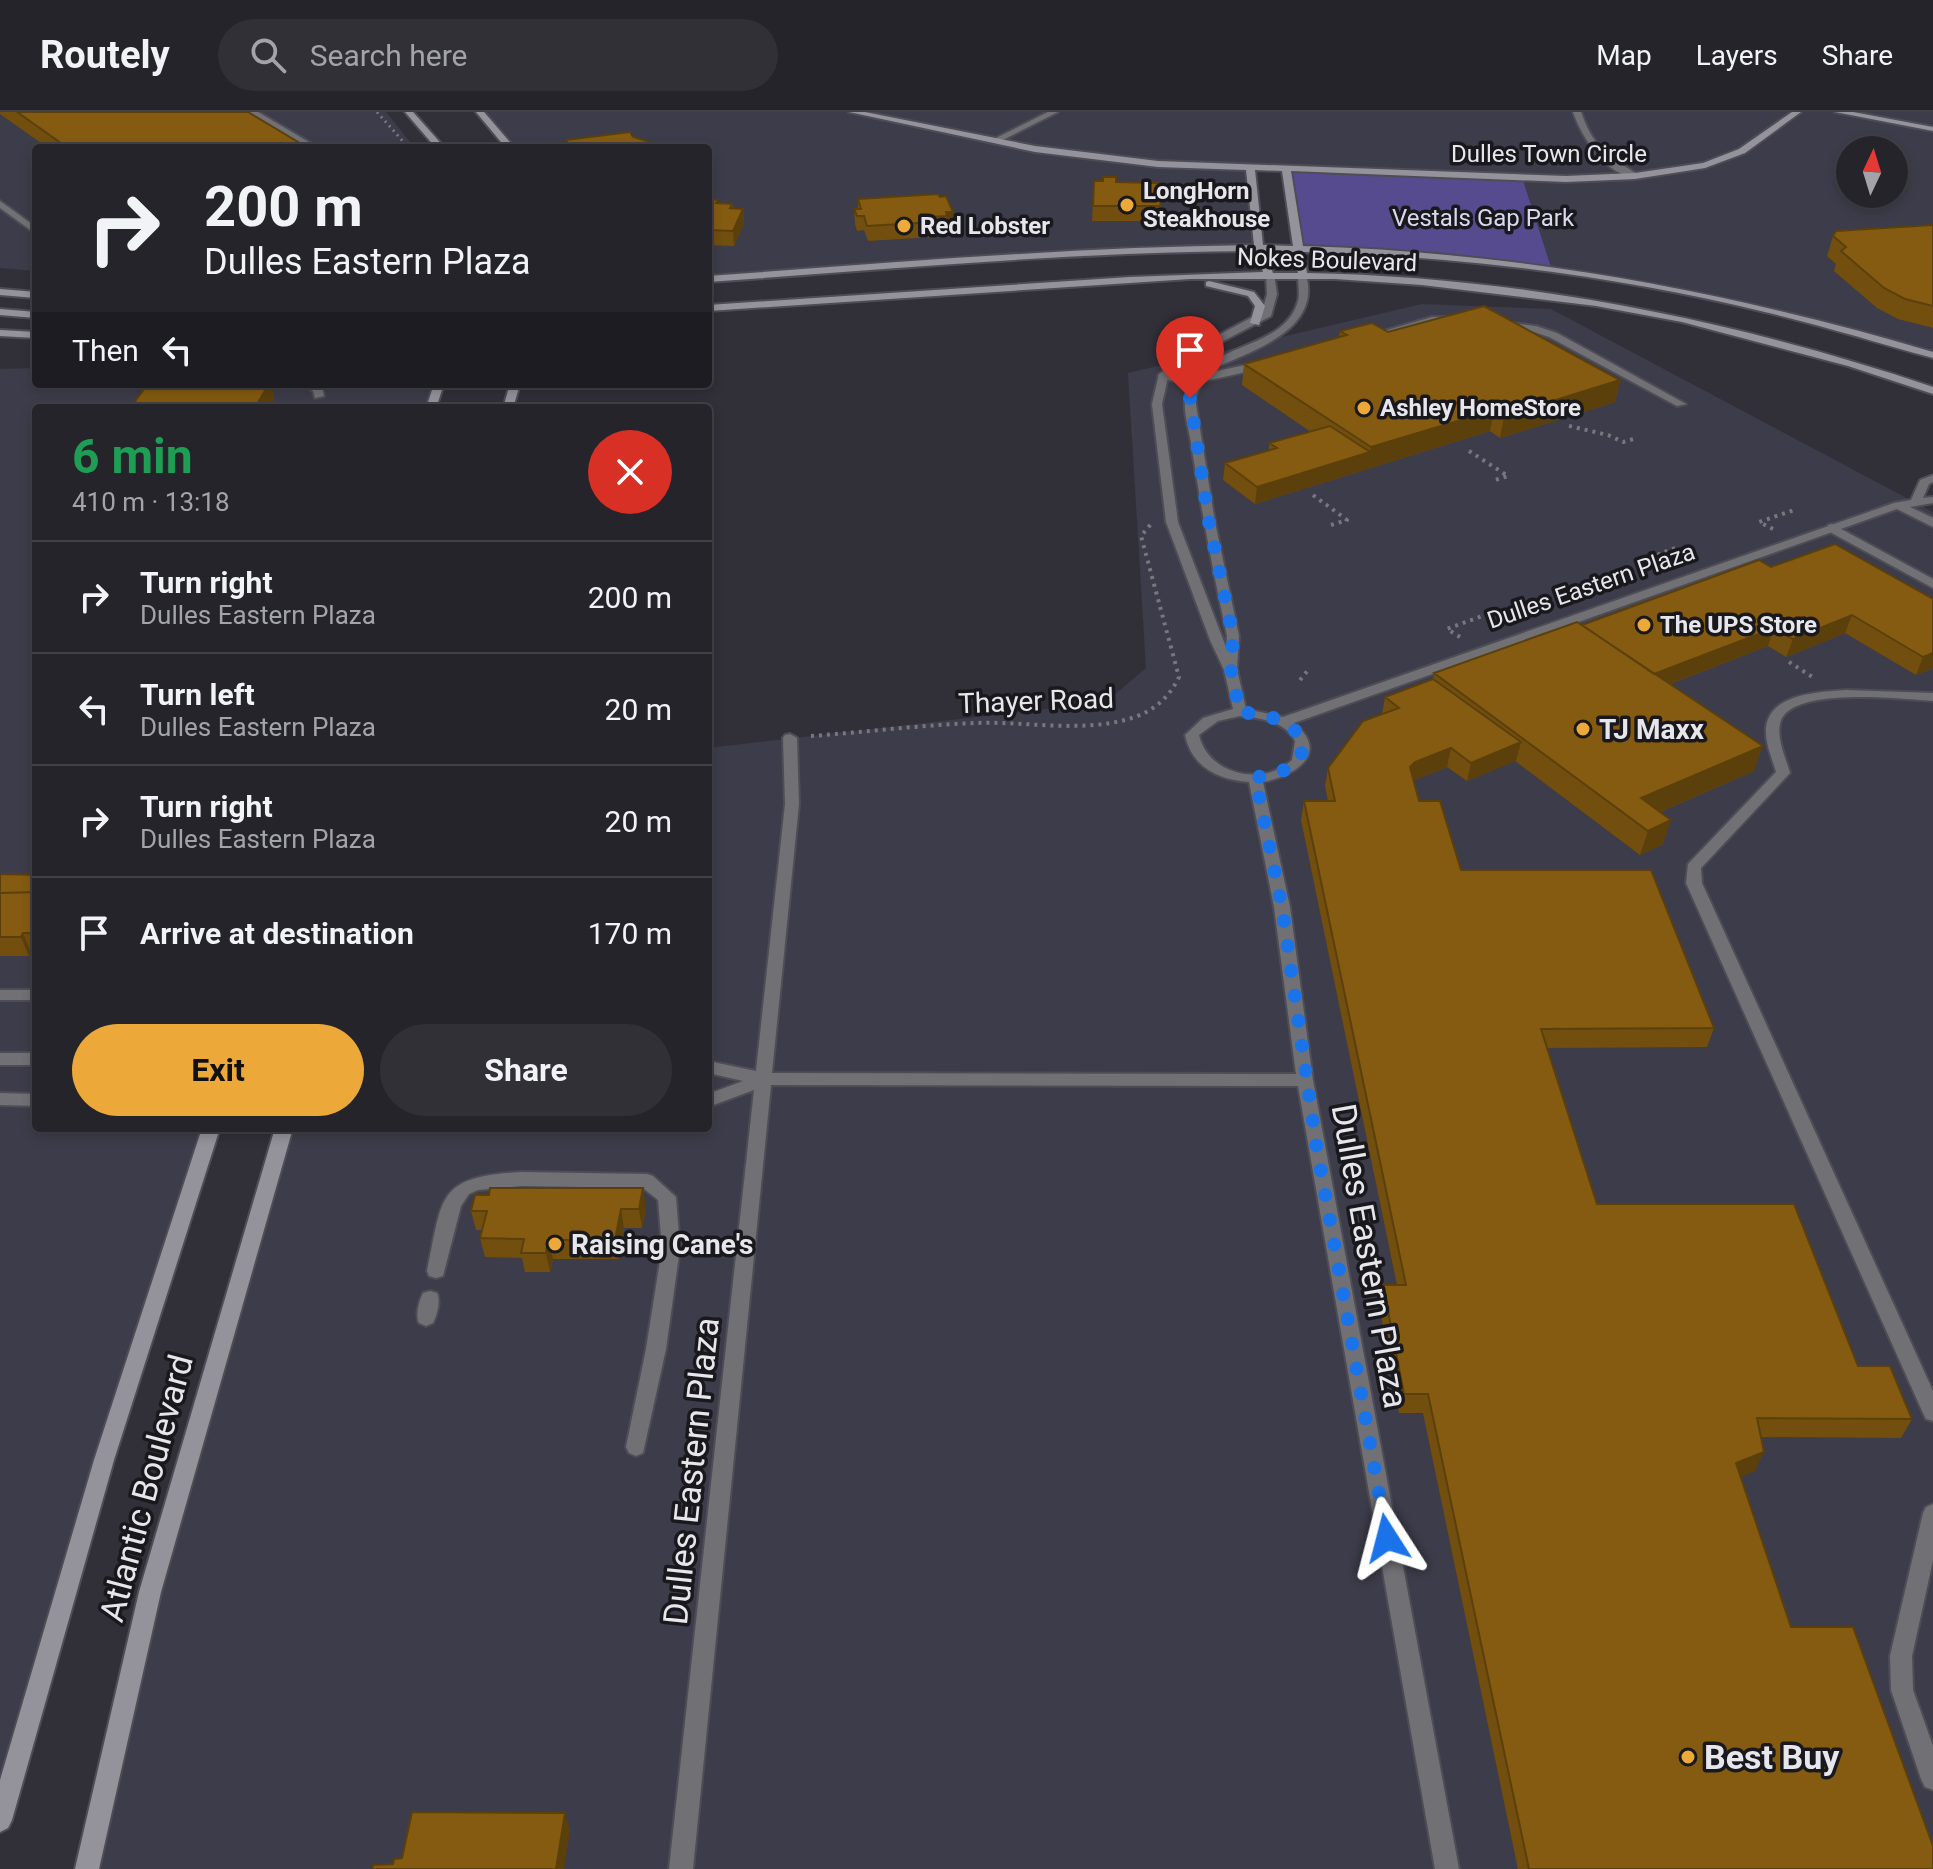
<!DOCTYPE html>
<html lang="en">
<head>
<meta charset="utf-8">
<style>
	:root { --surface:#25242b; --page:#313037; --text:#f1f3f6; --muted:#a3a4a9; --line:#424147; --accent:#eca93a }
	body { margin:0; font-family:Roboto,sans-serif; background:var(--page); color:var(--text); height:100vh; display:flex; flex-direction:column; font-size:30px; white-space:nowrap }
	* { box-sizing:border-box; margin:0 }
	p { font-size:26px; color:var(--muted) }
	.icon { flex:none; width:44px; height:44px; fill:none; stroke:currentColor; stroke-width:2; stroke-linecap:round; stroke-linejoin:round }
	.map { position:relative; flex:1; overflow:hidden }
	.panel { position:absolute; left:32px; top:292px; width:680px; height:728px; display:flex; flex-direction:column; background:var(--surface); border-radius:8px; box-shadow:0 4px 12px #0003,0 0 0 2px var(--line) }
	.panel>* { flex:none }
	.hud { position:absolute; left:32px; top:32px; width:680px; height:244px; border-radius:8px; box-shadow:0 4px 12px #0003,0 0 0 2px var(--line); background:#25242b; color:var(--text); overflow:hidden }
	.needle { width:52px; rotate:4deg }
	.fabs { position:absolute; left:1836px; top:24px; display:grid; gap:16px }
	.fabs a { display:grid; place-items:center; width:72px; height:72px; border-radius:50%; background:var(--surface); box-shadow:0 4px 12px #0003,0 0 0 2px var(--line); font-size:40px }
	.pin { position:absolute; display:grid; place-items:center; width:68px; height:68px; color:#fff; margin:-82px -34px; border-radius:50% 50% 50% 0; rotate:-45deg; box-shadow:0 0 8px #0007 }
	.pin .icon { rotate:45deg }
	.me { position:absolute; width:88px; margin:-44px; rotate:351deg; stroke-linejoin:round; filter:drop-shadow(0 0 6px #0008) }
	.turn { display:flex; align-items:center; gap:28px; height:168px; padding:0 40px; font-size:36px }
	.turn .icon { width:104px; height:104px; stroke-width:2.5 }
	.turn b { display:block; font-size:56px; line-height:68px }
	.then { display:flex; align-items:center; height:76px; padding:0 40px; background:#0003; gap:16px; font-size:30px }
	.round { display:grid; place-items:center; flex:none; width:84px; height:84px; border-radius:42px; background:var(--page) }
	.overview { display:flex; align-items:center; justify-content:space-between; height:136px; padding:0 40px }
	h1 { font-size:48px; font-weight:700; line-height:60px; color:#1e9e55 }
	.cta { display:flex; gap:16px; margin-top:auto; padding:16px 40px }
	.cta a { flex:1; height:92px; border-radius:48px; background:var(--accent); color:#111; font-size:32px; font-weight:700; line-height:92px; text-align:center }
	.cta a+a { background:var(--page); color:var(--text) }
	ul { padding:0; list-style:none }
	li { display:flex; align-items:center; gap:24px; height:112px; padding:0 40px; border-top:2px solid var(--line) }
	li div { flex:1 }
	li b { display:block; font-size:30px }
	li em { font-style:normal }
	header { display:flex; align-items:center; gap:48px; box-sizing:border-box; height:112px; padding:0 40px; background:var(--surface); border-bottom:2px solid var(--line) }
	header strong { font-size:38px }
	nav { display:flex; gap:44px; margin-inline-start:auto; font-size:28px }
	.search { width:560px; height:72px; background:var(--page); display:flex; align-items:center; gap:20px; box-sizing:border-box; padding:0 28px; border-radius:44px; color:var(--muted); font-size:30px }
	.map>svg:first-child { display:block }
	.built { fill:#3d3c4a; fill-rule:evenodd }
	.green { fill:#564b8f }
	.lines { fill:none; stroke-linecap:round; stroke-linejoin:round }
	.lane-casing { stroke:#4e4d56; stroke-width:4 }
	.street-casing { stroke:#4e4d56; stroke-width:4 }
	.secondary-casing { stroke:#4e4d56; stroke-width:4 }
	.path-far1 { stroke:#78777f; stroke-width:3; stroke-dasharray:2 4; stroke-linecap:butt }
	.path { stroke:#78777f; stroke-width:4; stroke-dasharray:3 5; stroke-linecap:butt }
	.lane { fill:#707075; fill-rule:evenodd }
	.street { fill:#707075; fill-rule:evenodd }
	.secondary { fill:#94939b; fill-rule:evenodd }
	.wall { fill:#724e0f }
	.shaded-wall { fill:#5c400c }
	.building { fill:#845b11; stroke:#5c400c; stroke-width:2 }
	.route { stroke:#1a73e8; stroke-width:14; stroke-dasharray:0 25.2 }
	.poi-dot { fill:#eca93a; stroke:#19191d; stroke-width:3 }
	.labels { text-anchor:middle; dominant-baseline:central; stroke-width:7; stroke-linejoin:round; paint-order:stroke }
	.far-street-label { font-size:24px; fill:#e6e6ec; stroke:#19191d }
	.far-poi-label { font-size:24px; font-weight:bold; fill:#e6e6ec; stroke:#19191d; text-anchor:start }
	.far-park-label { font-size:24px; fill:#d9d8ee; stroke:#19191d }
	.street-label { font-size:28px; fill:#e6e6ec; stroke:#19191d }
	.poi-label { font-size:28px; font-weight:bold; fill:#e6e6ec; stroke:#19191d; text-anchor:start }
	.near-street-label { font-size:34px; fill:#e6e6ec; stroke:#19191d }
	.near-poi-label { font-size:34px; font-weight:bold; fill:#e6e6ec; stroke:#19191d; text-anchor:start }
</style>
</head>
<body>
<header>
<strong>Routely</strong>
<div class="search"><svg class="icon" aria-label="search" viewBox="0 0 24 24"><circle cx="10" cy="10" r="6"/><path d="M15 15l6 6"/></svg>Search here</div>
<nav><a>Map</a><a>Layers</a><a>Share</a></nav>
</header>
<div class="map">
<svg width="1933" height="1757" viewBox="0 0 1933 1757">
	<rect width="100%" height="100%" fill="#313039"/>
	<path class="built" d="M0,0h386l29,36h-379v123l-36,-3z
		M480,0h1453v243l-198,-53 -183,-32 -30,-93 -271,-9 8,80 -63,1 -488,30v-131h-197zM1850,38h44v44h-44z
		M1422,192l129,5 382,203v1357h-1846l197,-741h424v-380l398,-46 40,-34 -18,-295z
		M36,256v16h403l-8,24h-395v720h175l-211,692v-1451z"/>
	<path class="green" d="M1286,57l236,8 30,93 -255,-21z"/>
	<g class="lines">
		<g class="lane-casing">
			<path id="lane" d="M248,0h10l61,36h-10z
				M1048,0h10l-61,31 -7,-2z
				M1573,0h8c12,34 26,45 57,62v4c-31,-1 -56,-40 -65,-66z
				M0,89l36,26v7l-36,-26z
				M1432,205h23l5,3 -5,3h-23l-64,17 -5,-3z
				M1502,210l34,4 21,7 129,71 -9,2 -128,-69 -15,-5 -36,-5 -1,-2z
				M1264,249l5,3 -1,2c-28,7 -85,25 -110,10l5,-3 35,2z
				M303,272l19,3 2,9 -9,2 -2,-7z
				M1832,412l101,55v9l-105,-57v-6z
				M1846,578l87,3v8c-31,-2 -133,-14 -151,17 -8,16 4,40 8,55l-89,95 1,15 231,508v30l-7,-2 -3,-6 -237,-530 2,-19 88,-92c-4,-14 -11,-29 -10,-44 3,-35 55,-36 80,-38z
				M0,878h36v10h-36z
				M521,1060l126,2 6,2 23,21 4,51 -14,101 -23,104 -7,3 -7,-3 -3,-6 20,-98 16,-101 -4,-48 -15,-12 -122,-2 -43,4 -9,4 -8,12 -18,70 -7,2 -7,-2 -2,-5c16,-75 9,-94 94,-99z
				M430,1179l7,2c4,8 0,22 -4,30l-7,3 -7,-3c-4,-8 0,-22 4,-30z
				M1933,1392v56l-21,96 1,34 20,56v44l-8,-3 -4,-8 -30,-89 -1,-34 33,-143 3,-6z"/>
		</g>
		<g class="street-casing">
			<path id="street" d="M1266,161l8,2 3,19 -6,22 -65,34 -38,27 -6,27 16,118 48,125 1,-11c-14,-64 -26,-128 -36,-193 -2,-14 -9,-34 -5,-48 14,-54 98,-42 112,-94 2,-7 0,-17 0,-24l8,-2c16,56 -57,77 -96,95l-7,9 -8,19 20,124 24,114 -2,33 9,40 37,8 611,-214 17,-3 9,-20 13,-5v7l-4,2 -6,14 10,-1v6l-23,4 23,11v9l-36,-18 -603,214c37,30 1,53 -31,59l27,125 23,173 146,789h-24l-137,-783 -527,-1 -78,784h-24l85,-779 -46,17v-13l35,-13 -35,-8v-12l48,10 29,-267 -2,-66 2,-3 5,-1 7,4 2,66 -27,269 524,1 -22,-167 -25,-125c-31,-2 -57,-15 -64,-47l18,-17 30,-9 -9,-39 -14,-30 -44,-118 -14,-118 7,-30 39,-28 64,-34 5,-18zM1240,604c20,2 45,5 55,25l-3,19c-29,27 -84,15 -93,-25l19,-14z
				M0,941h36v12h-36z
				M0,981l36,1v12l-36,-1z"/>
		</g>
		<g class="secondary-casing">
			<path id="secondary" d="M405,0h8l32,36h-9z
				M476,0h8l31,36h-9z
				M849,0h16l170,34 123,15 408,15 69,-3 68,-10 36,-14 53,-37h9l-56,41 -40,15 -70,11 -69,3 -275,-11 12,75c215,6 424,45 630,106v6c-55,-15 -109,-32 -164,-45 -152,-37 -309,-57 -465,-61l3,21c214,4 424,46 626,114v7l-85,-28 -166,-44 -86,-16 -174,-21 -87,-6h-145l-482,32v-6l422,-28 133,-5 -8,-21c-183,1 -365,18 -547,31v-6c182,-13 363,-29 546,-31l-8,-75 -88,-3 -123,-15zM1255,58l27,1 11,75 -30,-1zM1265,139l29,1 4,21h-25z
				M1835,0h18l80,15v4z
				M1209,169l45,11 11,14 -6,19 -9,-2 5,-17 -7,-10 -42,-10v-4z
				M0,177l36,3v6l-36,-3z
				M0,197l36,3v6l-36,-3z
				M0,218l36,2v6l-36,-2z
				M434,272h10l-8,24h-10z
				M510,272h10l-7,24h-10z
				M202,1016h18l-106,332 -102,360 -4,8 -8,4v-52l94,-320z
				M275,1016h18l-132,464 -62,277h-24l64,-277z"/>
		</g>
		<path class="path-far1" d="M377,0l32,36"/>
		<path class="path" d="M1569,314l39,9 15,7 14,-4
			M1469,339l39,25 -16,5
			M1313,383l34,25 -16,5
			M1773,417l-14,-7 38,-13
			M1675,436l-16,6 17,10
			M1460,525l-13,-8 46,-17
			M1789,550l25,16
			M1300,568l9,-11
			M811,624c55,-4 110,-11 165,-13 51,-2 109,11 159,-6 20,-7 35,-21 44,-40l-38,-141 10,-12"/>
		<use href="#lane" class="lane"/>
		<use href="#street" class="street"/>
		<use href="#secondary" class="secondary"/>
	</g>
	<path class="wall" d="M0,0h248l60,36h-260l-48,-34z
		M1094,69l68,5 -3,35h-67z
		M708,87l11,4 13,1 1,4 10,1 1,14 -10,23 -26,-1z
		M858,87l95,13v15h-5v4l-14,1v5l-66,4 -4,-11 -7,1 -2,-7 -1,-15h4z
		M1933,113v103l-35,-9 -21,-11 -43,-37 2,-7 -9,-8 6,-20z
		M1340,219l48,1 232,48 -5,22 -115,36 -10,-7 -235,73 -32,-24 2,-17 44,-12v-8l42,-11 -69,-47 2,-21 95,-26z
		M193,272h79l2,14 -5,10h-133l-2,-5z
		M1771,455l162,32v69l-17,7 -71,-42 -59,24 -18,-11 -98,38 84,87 -94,41 3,32 -23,11 -125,-94 -48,20 -20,-14 -33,13 5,21 42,69 253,158 -7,19 -160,1 50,156 261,162 54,53 -11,19 -140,-1 -6,34 -14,5 50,151 142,242h-415l-95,-456h-24l-20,-109 4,-19h14l-96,-465 3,-19h24l-3,-15 3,-18 54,-54 3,-17 48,-18 1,-6 148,-48z
		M0,762l36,1v77h-5l-2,4h-29z
		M646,1096l-4,20h-18l-5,31h-66l-3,13h-25l-3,-14 -37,-1 -5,-19 2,-8h-6l-5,-19z"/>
	<path class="shaded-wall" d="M647,29l1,7h-8z
		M743,97l1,14 -10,23 -1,-15z
		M946,100h7v15h-5l-1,-11z
		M1620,268l-5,22 -115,36 4,-22z
		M267,272h5l2,14 -5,10h-10l-2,-4z
		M1494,298l-4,21 -235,73 2,-17 113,-35 1,-5z
		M1852,503l-7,18 -59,24 7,-18z
		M1774,516l-6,18 -125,48 5,-18z
		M1933,541v15l-17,7 7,-18z
		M1521,630l-5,19 -49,20 4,-18z
		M1763,634l-9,25 -118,51 5,-24z
		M1451,636l-4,19 -35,14 -2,-14 5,-5z
		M1671,708l-8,24 -23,11 8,-24z
		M23,821l8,19 -2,4 -8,-19z
		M643,1076l3,20 -4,20 -3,-19z
		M621,1097l3,19 -5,31 -4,-19z
		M548,1128l5,19 -3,13 -4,-19z
		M1764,1340l-9,19 -28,11 9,-19z
		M565,1701l5,17 -6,39h-8z"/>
	<path class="building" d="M17,0h231l60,36h-240z
		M630,20l3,5 14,4 -7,7h-69l-5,-8z
		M1103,65h13v5l42,1 4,3 -2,20h-67l1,-25h9z
		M938,82l2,3 6,-1 7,16h-7l1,4 -15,1 2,5 -67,4 -3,-10h-7l-3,-7h7l-3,-10z
		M708,87l10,1 -2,3 16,1 -2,4 13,1 -10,22 -25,-1z
		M1933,113v81l-28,-7 -21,-11 -43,-37 5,-4 -13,-11 3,-5z
		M1484,194l136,74 -116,36 -10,-6 -123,37 -127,-83 103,-29 -7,-4 32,-8 16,9z
		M193,272h76l-12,20h-26l-2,3h-23l2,-3 -74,-1 13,-18z
		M1330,314l40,26 -113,35 -32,-24 52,-15 -8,-5z
		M1835,432l98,55v54l-10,4 -71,-42 -59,24 -19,-11 -120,46 -72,-49 177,-65 12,7z
		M1577,510l186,124 -122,52 30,22 -23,11 -214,-158z
		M1433,567l88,63 -50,21 -20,-15 -36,14 -5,5 9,34h21l21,69h190l63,158 -173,1 56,175h197l64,162h32l22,53 -155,-1 7,34 -28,11 55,164h62l80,219v23h-404l-101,-475h-24l-21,-109h23l-102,-484h31l-7,-33 35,-47 36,-13 -14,-11z
		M0,762l36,1v17l-36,1z
		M36,780v41h-13l-2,4h-21v-44z
		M490,1076h153l-4,21h-18l-6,31h-67l-2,13h-25l3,-14 -44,-1 7,-27h-16l4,-16h14z
		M412,1700l153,1 -9,56h-184l1,-4 20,-1 1,-5 8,-1z"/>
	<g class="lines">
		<path class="route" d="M1190,286l19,124 24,114 -2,34 9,42c14,2 30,3 43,10 44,25 6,55 -28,55l27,130 34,236 71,395"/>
	</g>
	<g class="poi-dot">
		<circle cx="1127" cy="93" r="8"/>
		<circle cx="904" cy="114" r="8"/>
		<circle cx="1364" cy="296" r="8"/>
		<circle cx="1644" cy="513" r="8"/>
		<circle cx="1583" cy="617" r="8"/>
		<circle cx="555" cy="1132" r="8"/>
		<circle cx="1688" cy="1645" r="8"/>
	</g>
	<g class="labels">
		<g class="far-street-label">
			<text x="1549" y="42">Dulles Town Circle</text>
			<text transform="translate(1327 148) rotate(2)">Nokes Boulevard</text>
			<text transform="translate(1591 474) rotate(-19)">Dulles Eastern Plaza</text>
		</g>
		<g class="far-poi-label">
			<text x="1143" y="79">LongHorn<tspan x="1143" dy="28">Steakhouse</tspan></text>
			<text x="920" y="114">Red Lobster</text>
			<text x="1380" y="296">Ashley HomeStore</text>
			<text x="1660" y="513">The UPS Store</text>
		</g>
		<g class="far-park-label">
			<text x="1483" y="106">Vestals Gap Park</text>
		</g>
		<g class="street-label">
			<text transform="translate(1036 589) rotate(-2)">Thayer Road</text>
		</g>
		<g class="poi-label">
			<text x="1599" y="617">TJ Maxx</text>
			<text x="571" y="1132">Raising Cane's</text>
		</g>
		<g class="near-street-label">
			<text transform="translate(1370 1144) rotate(80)">Dulles Eastern Plaza</text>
			<text transform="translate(691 1359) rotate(-84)">Dulles Eastern Plaza</text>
			<text transform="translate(146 1376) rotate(-75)">Atlantic Boulevard</text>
		</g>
		<g class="near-poi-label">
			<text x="1704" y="1645">Best Buy</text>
		</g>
	</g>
</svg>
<div class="fabs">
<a><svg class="needle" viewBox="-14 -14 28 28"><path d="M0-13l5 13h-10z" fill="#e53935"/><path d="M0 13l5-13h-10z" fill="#a3a4a9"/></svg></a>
</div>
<div class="pin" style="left:1190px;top:286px;background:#d93025"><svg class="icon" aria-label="arrive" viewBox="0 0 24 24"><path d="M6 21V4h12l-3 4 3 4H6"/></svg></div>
<svg class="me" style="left:1387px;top:1426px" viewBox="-20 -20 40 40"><path d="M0-17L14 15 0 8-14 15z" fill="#1a73e8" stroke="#fff" stroke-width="4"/></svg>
<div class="hud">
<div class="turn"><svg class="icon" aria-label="right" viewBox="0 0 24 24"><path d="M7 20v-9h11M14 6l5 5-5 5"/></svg><div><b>200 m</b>Dulles Eastern Plaza</div></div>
<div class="then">Then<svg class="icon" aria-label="left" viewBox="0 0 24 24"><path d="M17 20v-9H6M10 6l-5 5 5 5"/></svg></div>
</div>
<section class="panel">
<div class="overview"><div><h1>6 min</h1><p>410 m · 13:18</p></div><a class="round" style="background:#d93025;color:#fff"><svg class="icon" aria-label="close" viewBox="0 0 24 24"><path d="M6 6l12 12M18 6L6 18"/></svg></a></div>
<ul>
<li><svg class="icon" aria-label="right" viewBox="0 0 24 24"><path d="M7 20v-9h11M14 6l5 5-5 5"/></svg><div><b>Turn right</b><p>Dulles Eastern Plaza</p></div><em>200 m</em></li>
<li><svg class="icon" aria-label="left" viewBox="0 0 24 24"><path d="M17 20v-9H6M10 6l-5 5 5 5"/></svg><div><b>Turn left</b><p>Dulles Eastern Plaza</p></div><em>20 m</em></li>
<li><svg class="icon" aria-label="right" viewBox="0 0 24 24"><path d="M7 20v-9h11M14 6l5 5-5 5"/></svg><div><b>Turn right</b><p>Dulles Eastern Plaza</p></div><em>20 m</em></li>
<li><svg class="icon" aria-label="arrive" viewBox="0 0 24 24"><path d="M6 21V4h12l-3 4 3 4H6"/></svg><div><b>Arrive at destination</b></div><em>170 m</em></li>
</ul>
<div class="cta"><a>Exit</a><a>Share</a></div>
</section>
</div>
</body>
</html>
